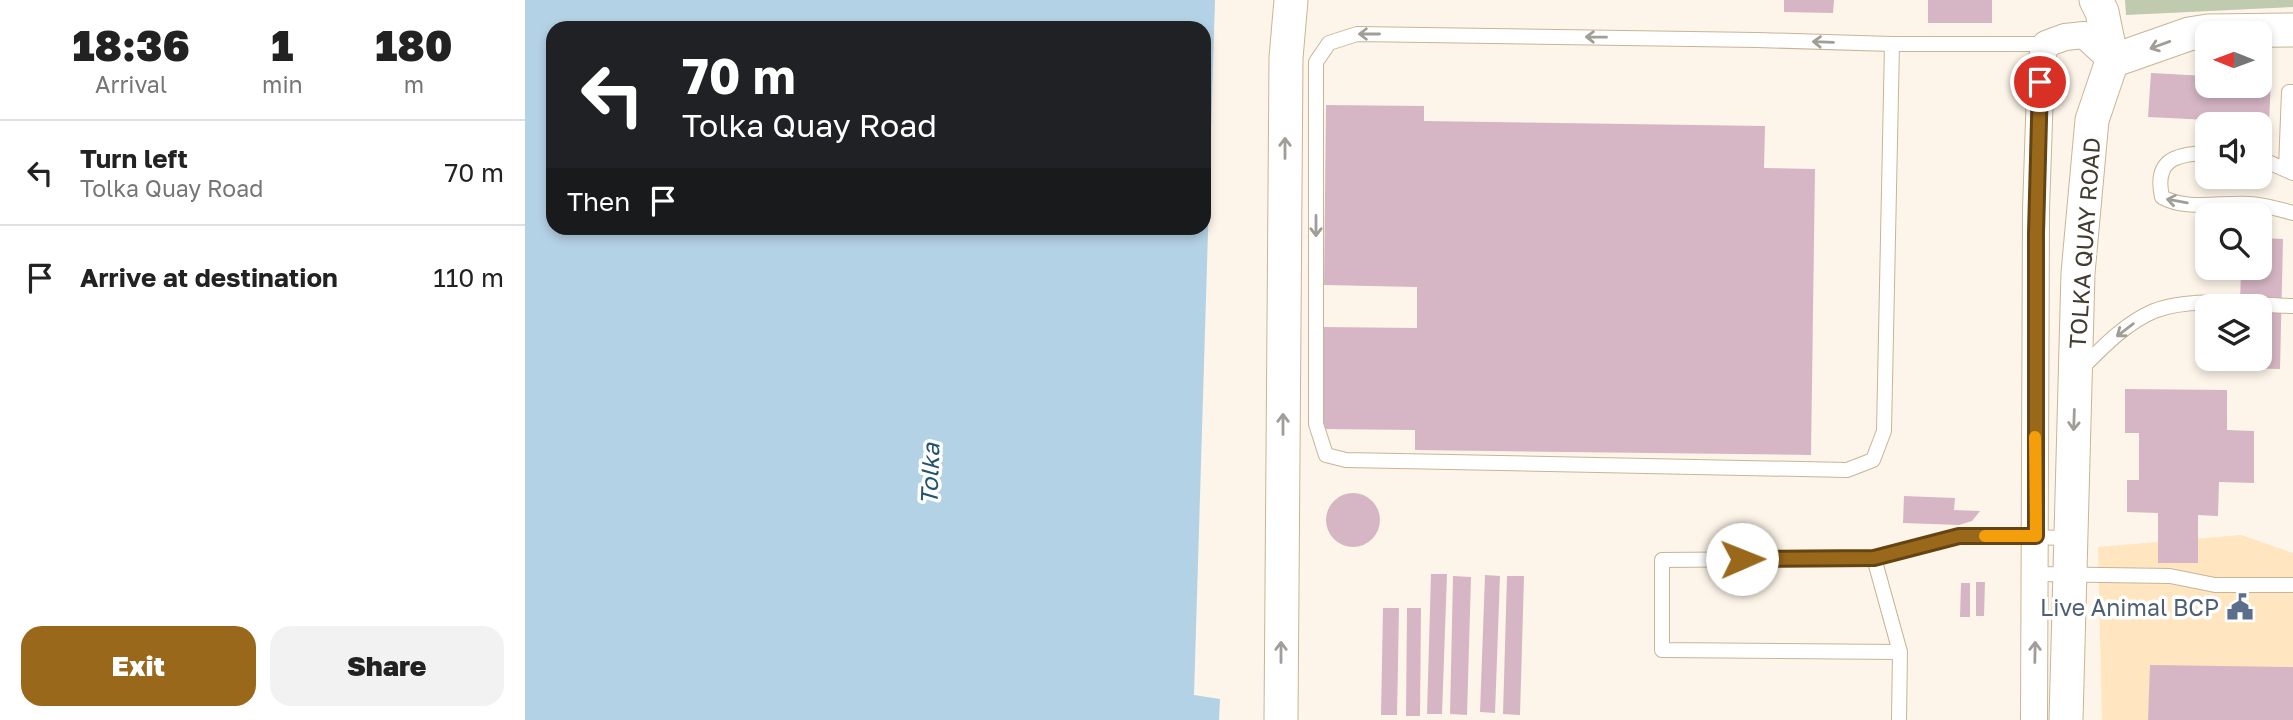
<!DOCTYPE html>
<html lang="en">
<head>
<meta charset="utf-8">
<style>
	:root { --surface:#fff; --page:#f2f2f2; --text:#222; --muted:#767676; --line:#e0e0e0; --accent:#9a681b }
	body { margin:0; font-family:"Golos Text",sans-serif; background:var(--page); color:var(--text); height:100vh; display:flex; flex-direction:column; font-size:26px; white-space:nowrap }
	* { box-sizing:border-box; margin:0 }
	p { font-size:23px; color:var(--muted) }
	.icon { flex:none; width:38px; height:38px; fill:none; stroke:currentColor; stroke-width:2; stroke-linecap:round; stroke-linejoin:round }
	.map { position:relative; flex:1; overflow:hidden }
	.side { display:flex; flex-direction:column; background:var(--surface); width:525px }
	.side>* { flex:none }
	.banner { position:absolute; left:21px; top:21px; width:665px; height:214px; border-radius:21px; box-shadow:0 4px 10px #0003; background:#202124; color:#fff; overflow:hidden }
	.needle { width:46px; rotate:271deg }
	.buttons { position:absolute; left:1670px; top:21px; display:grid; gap:14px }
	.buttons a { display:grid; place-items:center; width:77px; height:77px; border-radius:14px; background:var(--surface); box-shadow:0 4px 10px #0003; font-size:35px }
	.pin { position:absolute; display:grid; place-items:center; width:60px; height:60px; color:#fff; margin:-30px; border:4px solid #fff; border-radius:50%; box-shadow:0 2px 7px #0007 }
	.me { position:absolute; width:77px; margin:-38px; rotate:89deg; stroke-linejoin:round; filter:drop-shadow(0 0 5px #0008) }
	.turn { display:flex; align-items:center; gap:24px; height:147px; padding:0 21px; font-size:32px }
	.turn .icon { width:91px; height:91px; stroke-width:2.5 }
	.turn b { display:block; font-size:49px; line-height:60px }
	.then { display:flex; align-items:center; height:66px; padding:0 21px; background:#0003; gap:14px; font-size:26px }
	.eta { display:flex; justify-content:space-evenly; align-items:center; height:119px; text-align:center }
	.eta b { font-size:42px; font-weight:800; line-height:49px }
	.action { display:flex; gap:14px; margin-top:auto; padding:14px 21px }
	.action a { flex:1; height:80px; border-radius:21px; background:var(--accent); color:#fff; font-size:28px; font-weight:800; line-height:80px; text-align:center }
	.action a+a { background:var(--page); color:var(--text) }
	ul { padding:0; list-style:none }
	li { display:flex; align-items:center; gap:21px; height:105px; padding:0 21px; border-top:2px solid var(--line) }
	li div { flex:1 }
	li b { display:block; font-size:26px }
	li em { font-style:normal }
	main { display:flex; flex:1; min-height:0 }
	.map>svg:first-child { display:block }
	.built { fill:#ffe5c0 }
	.green { fill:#bfcaaf }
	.water { fill:#b4d2e5; fill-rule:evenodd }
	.building { fill:#d6b6c4 }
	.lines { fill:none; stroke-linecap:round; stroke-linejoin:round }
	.service-casing { stroke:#c8b497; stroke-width:16 }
	.minor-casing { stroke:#c8b497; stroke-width:28 }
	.tertiary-casing { stroke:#c8b497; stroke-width:35 }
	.service { stroke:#fff; stroke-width:14 }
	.minor { stroke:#fff; stroke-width:26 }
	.tertiary { stroke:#fff; stroke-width:33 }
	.oneway { stroke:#a19d97 }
	.route-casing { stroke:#644412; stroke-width:18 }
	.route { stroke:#9a681b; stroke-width:12 }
	.slow { stroke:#f59e0b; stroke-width:12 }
	.labels { text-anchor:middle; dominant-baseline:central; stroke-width:7; stroke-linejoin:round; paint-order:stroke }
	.street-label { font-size:23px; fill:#433b2f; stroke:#fff }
	.service-label { font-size:23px; fill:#4e5e75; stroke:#fff; text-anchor:end }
	.water-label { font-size:24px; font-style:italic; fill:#225470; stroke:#fff }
</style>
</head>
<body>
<main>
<section class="side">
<div class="eta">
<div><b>18:36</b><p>Arrival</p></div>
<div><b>1</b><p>min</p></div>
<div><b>180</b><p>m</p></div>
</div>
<ul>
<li><svg class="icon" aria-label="left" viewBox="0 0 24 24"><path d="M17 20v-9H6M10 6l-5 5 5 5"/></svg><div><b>Turn left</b><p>Tolka Quay Road</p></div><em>70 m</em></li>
<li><svg class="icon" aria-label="arrive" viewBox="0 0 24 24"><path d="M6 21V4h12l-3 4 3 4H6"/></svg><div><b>Arrive at destination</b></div><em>110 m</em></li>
</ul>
<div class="action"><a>Exit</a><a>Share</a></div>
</section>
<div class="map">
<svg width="1768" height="720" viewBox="0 0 1768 720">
	<rect width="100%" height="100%" fill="#fdf5e9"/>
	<path class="built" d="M1716,535l52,18v167h-191l-4,-173z"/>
	<path class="green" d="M1600,0h168v7l-167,8z"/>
	<path class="water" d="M0,0h690l-21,695 26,4 -1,21h-694zM28,28h651v200h-651z"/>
	<path class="building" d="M1259,0h50l-1,13 -49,-1z
		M1403,0h64v23h-64z
		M1626,73l56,3v10h52v-7h12l-2,44 -121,-6z
		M801,105l98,1v15l341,5 -1,42 51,1 -4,286 -396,-5v-20l-93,-1 1,-102 94,1v-41l-93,-2z
		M1734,238l24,1 -3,130 -42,-1v-9h21v-53h-19l1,-38h18z
		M1600,389l102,1v40l27,1v52l-35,-1 -1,34 -20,-1v48h-40v-50l-31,-1v-32h12v-47h-14z
		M801 520a27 27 0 1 1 54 0a27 27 0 1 1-54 0Z
		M1379,496l51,2 -1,12 26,1 -8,10 -13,4 -56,-2z
		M906,574h16l-5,140h-15z
		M960,575l15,1 -5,137 -15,-1z
		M928,576l18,1 -4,138 -17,-1z
		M982,576h17l-4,139 -17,-1z
		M1451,582h9l-1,34h-8z
		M1436,583h9v34h-10z
		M858,608h16l-2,107h-16z
		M882,608h14l-1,108h-14z
		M1625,665l143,2v53h-145z"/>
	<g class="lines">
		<g class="service-casing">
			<path id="service" d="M1367,44l-8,387 -11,29 -26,10 -501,-10 -20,-5 -10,-31v-362l13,-19 28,-9 400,6 135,4h154
				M1682,153c-32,1 -53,7 -45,44 24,14 60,5 88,7 15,1 29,5 43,9
				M1734,158l34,15
				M1761,168l3,-76h4
				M1554,371c22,-22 46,-48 75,-60 38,-15 98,-6 139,-5
				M1349,558l26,94 -1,68
				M1510,574l135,2 45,9h78
				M1375,652l-238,-2v-90l212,-2 85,-22 112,2"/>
		</g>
		<g class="minor-casing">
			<path id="minor" d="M1509,720l2,-510 5,-149 5,-17 19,-7 19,-2 28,26"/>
		</g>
		<g class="tertiary-casing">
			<path id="tertiary" d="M1587,61l77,-27 19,-3 85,-1
				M756,720l5,-662 5,-58
				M1541,720l12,-447 14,-153 20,-59 -10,-49 -6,-12"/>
		</g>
		<use href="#service" class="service"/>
		<use href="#minor" class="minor"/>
		<use href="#tertiary" class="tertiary"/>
	</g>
	<defs><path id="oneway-shaft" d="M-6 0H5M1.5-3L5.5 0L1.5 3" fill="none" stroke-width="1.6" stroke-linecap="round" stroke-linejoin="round" transform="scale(1.75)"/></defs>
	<g class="oneway">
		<use href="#oneway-shaft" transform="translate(844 34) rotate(-180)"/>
		<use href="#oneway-shaft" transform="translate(1071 37) rotate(-179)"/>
		<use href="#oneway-shaft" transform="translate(1298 42) rotate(-178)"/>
		<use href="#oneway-shaft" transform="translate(1635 45) rotate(160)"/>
		<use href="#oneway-shaft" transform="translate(760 148) rotate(-90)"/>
		<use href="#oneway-shaft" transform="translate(1652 201) rotate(-170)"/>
		<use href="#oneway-shaft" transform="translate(791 226) rotate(90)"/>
		<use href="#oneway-shaft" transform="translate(1600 330) rotate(143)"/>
		<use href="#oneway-shaft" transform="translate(1549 420) rotate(92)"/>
		<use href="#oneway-shaft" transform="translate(758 424) rotate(-90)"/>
		<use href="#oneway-shaft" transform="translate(756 652) rotate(-90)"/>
		<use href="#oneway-shaft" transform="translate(1510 652) rotate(-89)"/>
	</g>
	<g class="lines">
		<g class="route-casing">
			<path id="route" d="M1217,559l132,-1 85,-22h77v-303l4,-151"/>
		</g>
		<use href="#route" class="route"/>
		<path class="slow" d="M1460,536h51l-1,-99"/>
	</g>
	<defs>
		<g id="civic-bare" transform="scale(2.1)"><path d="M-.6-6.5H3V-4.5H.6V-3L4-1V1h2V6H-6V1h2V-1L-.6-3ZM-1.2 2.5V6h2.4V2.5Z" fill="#5c6f8a" stroke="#fff" stroke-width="2.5" paint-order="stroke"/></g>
	</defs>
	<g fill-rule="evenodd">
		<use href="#civic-bare" x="1715" y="607"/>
	</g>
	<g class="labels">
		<g class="street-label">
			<text transform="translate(1559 243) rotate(-86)">TOLKA QUAY ROAD</text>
		</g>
		<g class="service-label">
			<text x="1694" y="607">Live Animal BCP</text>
		</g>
		<g class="water-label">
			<text transform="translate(404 474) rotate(-88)">Tolka</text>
		</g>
	</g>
</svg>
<div class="buttons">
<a><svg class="needle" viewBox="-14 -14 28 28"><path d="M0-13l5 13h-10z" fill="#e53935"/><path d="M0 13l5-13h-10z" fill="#767676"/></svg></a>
<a><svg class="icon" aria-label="sound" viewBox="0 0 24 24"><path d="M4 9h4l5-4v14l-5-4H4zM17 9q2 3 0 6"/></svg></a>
<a><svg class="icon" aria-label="search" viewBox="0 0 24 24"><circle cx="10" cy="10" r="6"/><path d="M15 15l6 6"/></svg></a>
<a><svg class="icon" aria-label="layers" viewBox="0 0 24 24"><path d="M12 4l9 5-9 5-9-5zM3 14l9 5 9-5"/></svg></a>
</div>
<div class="pin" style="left:1515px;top:82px;background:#d93025"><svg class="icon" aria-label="arrive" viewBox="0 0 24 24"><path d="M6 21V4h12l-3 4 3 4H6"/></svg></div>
<svg class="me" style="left:1217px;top:559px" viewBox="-20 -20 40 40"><circle r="19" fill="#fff"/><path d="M0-13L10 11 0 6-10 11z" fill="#9a681b"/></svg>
<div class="banner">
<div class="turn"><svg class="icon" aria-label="left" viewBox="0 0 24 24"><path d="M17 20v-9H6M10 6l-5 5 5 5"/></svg><div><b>70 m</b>Tolka Quay Road</div></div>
<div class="then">Then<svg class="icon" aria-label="arrive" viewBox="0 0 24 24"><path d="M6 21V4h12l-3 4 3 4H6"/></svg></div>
</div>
</div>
</main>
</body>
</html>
